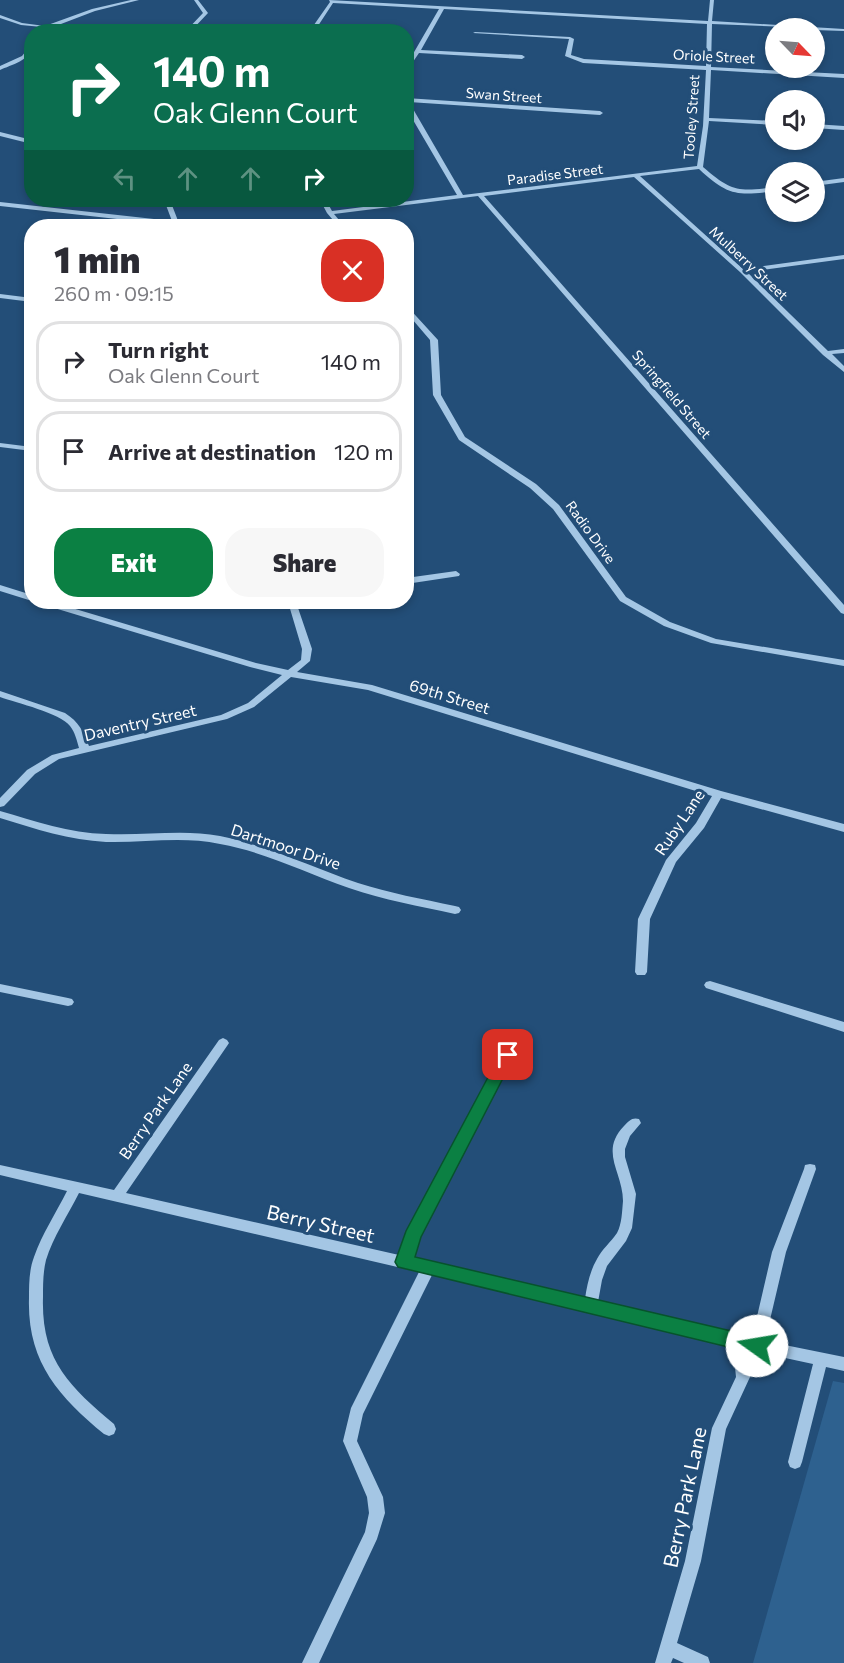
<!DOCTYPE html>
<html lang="en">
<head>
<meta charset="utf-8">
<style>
	:root { --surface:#fff; --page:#f7f7f7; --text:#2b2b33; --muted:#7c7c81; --line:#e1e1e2; --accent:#0b8043 }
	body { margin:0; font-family:Commissioner,sans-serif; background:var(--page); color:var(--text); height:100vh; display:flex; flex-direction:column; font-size:22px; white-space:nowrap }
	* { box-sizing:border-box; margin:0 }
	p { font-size:20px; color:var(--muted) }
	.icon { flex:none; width:33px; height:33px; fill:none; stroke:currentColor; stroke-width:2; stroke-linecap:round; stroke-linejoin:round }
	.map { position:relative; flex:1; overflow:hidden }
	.details { position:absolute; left:24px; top:219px; width:390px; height:390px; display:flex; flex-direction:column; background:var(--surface); border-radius:24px; box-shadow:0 3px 9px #0003 }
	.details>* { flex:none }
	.guide { position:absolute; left:24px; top:24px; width:390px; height:183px; border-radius:24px; box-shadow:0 3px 9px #0003; background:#0b6e4f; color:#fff; overflow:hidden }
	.needle { width:39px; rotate:115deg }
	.buttons { position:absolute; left:765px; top:18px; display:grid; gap:12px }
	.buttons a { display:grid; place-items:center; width:60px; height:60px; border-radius:50%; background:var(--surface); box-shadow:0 3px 9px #0003; font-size:30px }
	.pin { position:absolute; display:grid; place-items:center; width:51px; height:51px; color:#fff; margin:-26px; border-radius:12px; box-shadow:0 3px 9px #0006 }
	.me { position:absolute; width:66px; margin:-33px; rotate:283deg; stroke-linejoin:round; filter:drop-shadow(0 0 4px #0008) }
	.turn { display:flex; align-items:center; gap:21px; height:126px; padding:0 30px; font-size:27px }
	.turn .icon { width:78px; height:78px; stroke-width:2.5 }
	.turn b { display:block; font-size:42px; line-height:51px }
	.lanes { display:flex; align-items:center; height:57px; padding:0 30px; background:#0003; justify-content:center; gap:30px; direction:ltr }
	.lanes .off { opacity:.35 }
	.round { display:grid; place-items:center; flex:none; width:63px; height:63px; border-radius:24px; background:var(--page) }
	.headline { display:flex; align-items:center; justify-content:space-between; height:102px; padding:0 30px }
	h1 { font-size:36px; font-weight:800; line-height:45px }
	.button { display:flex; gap:12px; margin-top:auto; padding:12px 30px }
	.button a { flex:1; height:69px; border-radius:24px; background:var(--accent); color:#fff; font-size:24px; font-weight:800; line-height:69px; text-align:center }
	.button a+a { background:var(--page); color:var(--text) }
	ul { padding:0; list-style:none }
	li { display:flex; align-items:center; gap:18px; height:81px; margin:0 12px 9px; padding:0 18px; border:3px solid var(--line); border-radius:24px }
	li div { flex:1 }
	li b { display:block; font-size:22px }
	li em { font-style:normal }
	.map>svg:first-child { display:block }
	.green { fill:#2e618f }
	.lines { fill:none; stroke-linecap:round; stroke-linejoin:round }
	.minor { fill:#a4c6e4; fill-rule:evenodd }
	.route { fill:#0b8043; stroke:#07532c; stroke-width:1.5 }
	.labels { text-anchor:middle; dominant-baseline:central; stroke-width:6; stroke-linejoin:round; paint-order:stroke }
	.far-street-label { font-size:14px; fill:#fff; stroke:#234e78 }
	.street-label { font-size:16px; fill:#fff; stroke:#234e78 }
	.near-street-label { font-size:20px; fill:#fff; stroke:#234e78 }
</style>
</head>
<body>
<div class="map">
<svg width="844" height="1663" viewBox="0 0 844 1663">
	<rect width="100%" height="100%" fill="#234e78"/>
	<path class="green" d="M833,1381l11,2v280h-91z"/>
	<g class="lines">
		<path class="minor" d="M131,0h8l-44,11 -55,21h-8l10,-5 -21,-2 -21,-7v-3l22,8 23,3 47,-17z
			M194,0h4l10,13 -18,19h-5l18,-19z
			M329,0l379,21 2,-21h4l-2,21 132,8v2l-30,-1v-2l-102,-4 -1,43 133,7v4l-133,-8 -2,48 67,3v4l-67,-4 -6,46c29,25 35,25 73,20v4c-39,5 -48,5 -77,-22l-59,7 103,93 101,-14v4l-97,13 81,79 16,-2v4l-12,1 12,12v6l-21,-17 -83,-83 -106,-95 -150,19 360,409v9l-3,-1 -363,-417 -144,18 10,12h-6l-11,-13 -7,-13h6l6,11 125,-16 -51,-87v-10l194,13 3,2 -3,2 -191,-13 54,93 234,-29 6,-40 3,-56 -123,-7 -18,-7 4,-17 -96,-6 2,-1 95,5 4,2 -3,16 13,4 122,7 1,-42 -263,-15 -23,41 101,5 3,2 -3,2 -103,-6 -13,19v-6l33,-57 -106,-6 -19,29h-5l21,-30z
			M30,46h2c-1,14 -21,19 -32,24v-4l22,-10z
			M814,124l30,2v4l-30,-2z
			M0,132l32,8v4l-32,-8z
			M844,178v4l-30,4v-4z
			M164,200h6l10,26 -180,-20v-4l172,19z
			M0,294l32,4v4l-32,-4z
			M406,305l32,35 3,55 24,42 71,47 23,21 67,92 44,25 46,17 128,21v6l-133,-23 -47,-17 -44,-25 -67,-92 -23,-21 -71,-48 -26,-45 -3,-55 -24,-28z
			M0,443l32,4v4l-32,-4z
			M456,571l4,3 -1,2 -53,8v-6z
			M0,585l32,10v6l-32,-10z
			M40,602h12l204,61 32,7 13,-10 1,-11 -14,-47h8l16,47 -2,12 -13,11 75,13 349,106 123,33v8l-123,-34 -17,30 -28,34 -26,57 -3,53 -2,3h-8l-2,-3 3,-53 28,-59 30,-37 16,-27 -344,-106 -77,-13 -37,30 -27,12 -168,40 -24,15 -31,32 -4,1v-9l27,-28 25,-15 27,-7c-2,-7 -4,-16 -9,-22 -10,-13 -53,-23 -70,-29v-6l65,22c14,9 18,18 24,33l132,-31 27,-12 34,-28 -32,-8 -209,-63z
			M0,811c35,10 69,22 106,23 38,2 76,-5 114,2 48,10 92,31 138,47 31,10 64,16 97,23l4,1 2,3 -2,3 -4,1c-36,-8 -71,-14 -106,-26 -43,-15 -84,-36 -129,-44 -38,-8 -76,-1 -114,-2 -36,-2 -71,-13 -106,-24z
			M710,981l134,41v10l-138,-44 -2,-3 2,-3z
			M0,984l68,14 4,1 2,3 -2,3 -4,1 -68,-14z
			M223,1038l4,2 2,3 -2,3 -101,147 273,62 8,-23 97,-180 4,-2 4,2 2,3 -96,182 -6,21 173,41c2,-14 5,-28 12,-40 5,-10 14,-17 20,-26 5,-9 5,-22 6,-32 0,-29 -24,-49 1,-75 5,-5 8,-9 15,-7l2,4 -11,13 -5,13v8l11,37 -4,34 -6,13 -19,25 -5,14 -4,22 154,36 20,-86 32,-83 1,-4 5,-1 5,1 1,4 -30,83 -21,89 79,16v14l-18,-4 -24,95 -2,5 -5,2 -5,-2 -2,-5 25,-98 -65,-14 2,27 -24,52 -25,132 -24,82 31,14 2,6h-26l-11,-5 -2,5h-16l30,-102 27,-133 24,-51 -3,-30 -301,-72 -69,139 -6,27 26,56 2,16 -8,26 -58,124h-17l63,-131 4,-19 -2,-16 -24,-56 8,-33 68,-136 -340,-79c-11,22 -26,44 -33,67 -3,12 -3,25 -3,37 -2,63 26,89 71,127l2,5 -2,5 -5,2 -5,-2c-46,-38 -77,-73 -75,-136 0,-13 0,-28 5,-41 8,-23 22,-44 33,-66l-67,-16v-10l114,25 105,-150z"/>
	</g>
	<path class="route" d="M508,1049l5,2 2,4 -94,182 -6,20 342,80 6,3 3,6 -3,6 -6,2 -359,-87 -3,-5 11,-31 96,-180z"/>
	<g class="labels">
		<g class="far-street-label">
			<text transform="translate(714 56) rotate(3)">Oriole Street</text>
			<text transform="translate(504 95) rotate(4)">Swan Street</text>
			<text transform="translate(691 117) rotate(-86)">Tooley Street</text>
			<text transform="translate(555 174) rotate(-7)">Paradise Street</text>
			<text transform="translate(749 263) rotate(43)">Mulberry Street</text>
			<text transform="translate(672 394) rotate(49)">Springfield Street</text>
			<text transform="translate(591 532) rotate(54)">Radio Drive</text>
		</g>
		<g class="street-label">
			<text transform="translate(450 696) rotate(17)">69th Street</text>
			<text transform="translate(140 722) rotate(-13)">Daventry Street</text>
			<text transform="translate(679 822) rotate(-56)">Ruby Lane</text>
			<text transform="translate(286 846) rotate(18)">Dartmoor Drive</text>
			<text transform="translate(155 1110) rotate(-55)">Berry Park Lane</text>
		</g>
		<g class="near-street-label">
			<text transform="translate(321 1223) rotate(13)">Berry Street</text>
			<text transform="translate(684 1497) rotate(-78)">Berry Park Lane</text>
		</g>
	</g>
</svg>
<div class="buttons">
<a><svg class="needle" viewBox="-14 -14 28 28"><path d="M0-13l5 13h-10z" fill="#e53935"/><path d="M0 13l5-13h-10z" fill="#7c7c81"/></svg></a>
<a><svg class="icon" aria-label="sound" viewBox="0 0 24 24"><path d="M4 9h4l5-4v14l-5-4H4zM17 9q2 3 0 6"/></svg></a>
<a><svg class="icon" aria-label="layers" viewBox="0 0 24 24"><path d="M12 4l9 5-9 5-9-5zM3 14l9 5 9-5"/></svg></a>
</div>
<div class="pin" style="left:508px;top:1055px;background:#d93025"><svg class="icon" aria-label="arrive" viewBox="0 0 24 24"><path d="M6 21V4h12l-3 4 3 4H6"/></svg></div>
<svg class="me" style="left:757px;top:1346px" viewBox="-20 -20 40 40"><circle r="19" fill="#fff"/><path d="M0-13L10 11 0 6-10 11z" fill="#0b8043"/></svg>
<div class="guide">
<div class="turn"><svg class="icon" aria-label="right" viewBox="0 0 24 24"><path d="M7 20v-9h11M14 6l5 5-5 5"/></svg><div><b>140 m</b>Oak Glenn Court</div></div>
<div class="lanes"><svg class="icon off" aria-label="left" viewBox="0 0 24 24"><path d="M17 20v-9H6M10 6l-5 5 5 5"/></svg><svg class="icon off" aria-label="ahead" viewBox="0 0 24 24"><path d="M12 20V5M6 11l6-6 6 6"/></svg><svg class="icon off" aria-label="ahead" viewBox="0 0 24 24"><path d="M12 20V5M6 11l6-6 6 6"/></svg><svg class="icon" aria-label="right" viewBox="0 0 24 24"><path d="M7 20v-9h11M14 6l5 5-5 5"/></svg></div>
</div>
<section class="details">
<div class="headline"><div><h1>1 min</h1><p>260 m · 09:15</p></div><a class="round" style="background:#d93025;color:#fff"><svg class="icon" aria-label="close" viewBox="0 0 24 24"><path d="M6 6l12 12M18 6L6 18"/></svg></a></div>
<ul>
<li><svg class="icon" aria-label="right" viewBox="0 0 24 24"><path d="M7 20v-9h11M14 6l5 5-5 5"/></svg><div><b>Turn right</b><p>Oak Glenn Court</p></div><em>140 m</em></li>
<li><svg class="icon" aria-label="arrive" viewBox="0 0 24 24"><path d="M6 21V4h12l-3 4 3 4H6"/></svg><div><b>Arrive at destination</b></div><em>120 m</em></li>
</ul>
<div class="button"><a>Exit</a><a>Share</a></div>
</section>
</div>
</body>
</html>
